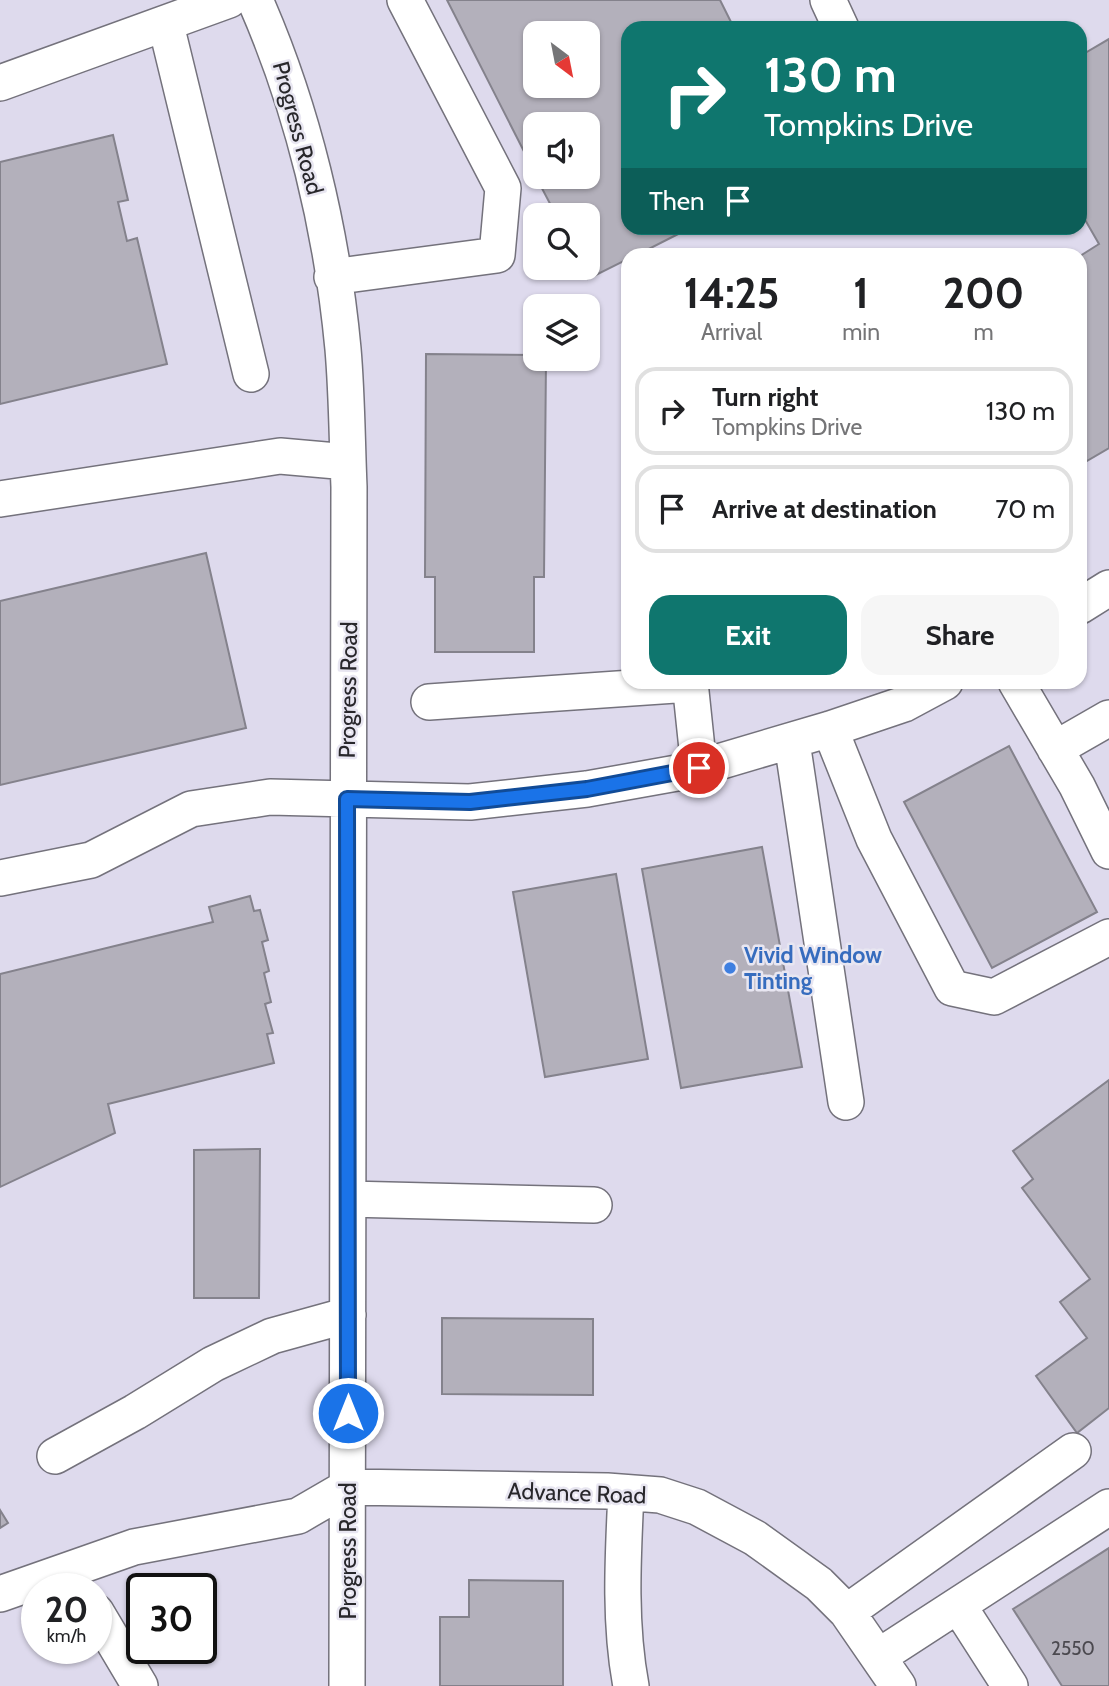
<!DOCTYPE html>
<html lang="en">
<head>
<meta charset="utf-8">
<style>
	:root { --surface:#fff; --page:#f6f6f6; --text:#202124; --muted:#757577; --line:#e0e0e0; --accent:#0f766e }
	body { margin:0; font-family:Cabin,sans-serif; background:var(--page); color:var(--text); height:100vh; display:flex; flex-direction:column; font-size:26px; white-space:nowrap }
	* { box-sizing:border-box; margin:0 }
	p { font-size:23px; color:var(--muted) }
	.icon { flex:none; width:38px; height:38px; fill:none; stroke:currentColor; stroke-width:2; stroke-linecap:round; stroke-linejoin:round }
	.map { position:relative; flex:1; overflow:hidden }
	.drawer { position:absolute; left:621px; top:248px; width:466px; height:441px; display:flex; flex-direction:column; background:var(--surface); border-radius:21px; box-shadow:0 2px 5px #0004 }
	.drawer>* { flex:none }
	.guide { position:absolute; left:621px; top:21px; width:466px; height:214px; border-radius:21px; box-shadow:0 2px 5px #0004; background:#0f766e; color:#fff; overflow:hidden }
	.needle { width:46px; rotate:148deg }
	.tools { position:absolute; left:523px; top:21px; display:grid; gap:14px }
	.tools a { display:grid; place-items:center; width:77px; height:77px; border-radius:14px; background:var(--surface); box-shadow:0 2px 5px #0004; font-size:35px }
	.speed { position:absolute; left:21px; top:1573px; display:flex; gap:14px; font-size:35px; font-weight:700; text-align:center }
	.speed>* { display:grid; place-content:center; width:91px; height:91px; border-radius:50%; background:var(--surface); box-shadow:0 2px 5px #0004; line-height:1 }
	.speed small { font-size:18px; font-weight:400 }
	.speed .limit { border:4px solid #111; border-radius:10px; background:#fff; color:#111 }
	.pin { position:absolute; display:grid; place-items:center; width:60px; height:60px; color:#fff; margin:-30px; border:4px solid #fff; border-radius:50%; box-shadow:0 2px 7px #0007 }
	.me { position:absolute; width:77px; margin:-38px; rotate:0deg; stroke-linejoin:round; filter:drop-shadow(0 0 5px #0008) }
	.turn { display:flex; align-items:center; gap:24px; height:147px; padding:0 28px; font-size:32px }
	.turn .icon { width:91px; height:91px; stroke-width:2.5 }
	.turn b { display:block; font-size:49px; line-height:60px }
	.then { display:flex; align-items:center; height:66px; padding:0 28px; background:#0003; gap:14px; font-size:26px }
	.eta { display:flex; justify-content:space-evenly; align-items:center; height:119px; text-align:center }
	.eta b { font-size:42px; font-weight:800; line-height:49px }
	.button { display:flex; gap:14px; margin-top:auto; padding:14px 28px }
	.button a { flex:1; height:80px; border-radius:21px; background:var(--accent); color:#fff; font-size:28px; font-weight:800; line-height:80px; text-align:center }
	.button a+a { background:var(--page); color:var(--text) }
	ul { padding:0; list-style:none }
	li { display:flex; align-items:center; gap:21px; height:88px; margin:0 14px 10px; padding:0 14px; border:4px solid var(--line); border-radius:21px }
	li div { flex:1 }
	li b { display:block; font-size:26px }
	li em { font-style:normal }
	.map>svg:first-child { display:block }
	.built { fill:#dedaed; fill-rule:evenodd }
	.building { fill:#b3b0bb; stroke:#84828c; stroke-width:2; fill-rule:evenodd }
	.lines { fill:none; stroke-linecap:round; stroke-linejoin:round }
	.minor-casing { stroke:#74727c; stroke-width:38 }
	.minor { stroke:#fff; stroke-width:35 }
	.route-casing { stroke:#114b97; stroke-width:18 }
	.route { stroke:#1a73e8; stroke-width:12 }
	.shop-dot { fill:#3f7fe0; stroke:#e8e6f1; stroke-width:2.5 }
	.labels { text-anchor:middle; dominant-baseline:central; stroke-width:5; stroke-linejoin:round; paint-order:stroke }
	.number-label { font-size:19px; fill:#4b494f }
	.street-label { font-size:23px; fill:#28272b; stroke:#e8e6f1 }
	.shop-label { font-size:23px; font-weight:bold; fill:#366cbe; stroke:#e8e6f1; text-anchor:start }
</style>
</head>
<body>
<div class="map">
<svg width="1109" height="1686" viewBox="0 0 1109 1686">
	<rect width="100%" height="100%" fill="#e8e6f1"/>
	<path class="built" d="M0,0h1109v1686h-1109zM628,28h452v200h-452zM536,33h52v53h-52zM536,124h52v53h-52zM536,215h52v53h-52zM628,256h452v426h-452zM536,306h52v53h-52zM37,1589h59v59h-59zM142,1589h59v59h-59z"/>
	<path class="building" d="M447,0h273l14,28h-106v200h62l-55,28h-7v3l-40,20 -6,-11h6v-53h-32l-20,-38h52v-53h-52v51zM536,33h52v53h-52z
		M1109,39v409l-29,17v-209l19,-12 -19,-33v-155z
		M113,135l15,65 -10,2 9,39 10,-3 30,126 -167,40v-242z
		M426,354l110,1v4h10l-2,218h-10v75h-99v-75h-10z
		M206,553l40,175 -246,57v-184z
		M1009,746l88,166 -105,56 -88,-166z
		M762,847l40,220 -121,21 -39,-219z
		M616,874l32,185 -103,18 -32,-185z
		M250,896l4,15 6,-1 8,30 -6,2 7,29 -5,2 7,29 -6,2 8,29 -6,1 7,29 -166,41 7,29 -115,54v-213l213,-52 -4,-15z
		M1109,1080v328l-32,25 -41,-57 51,-38 -27,-36 30,-23 -68,-91 11,-9 -20,-28z
		M260,1149l-1,149h-65v-148z
		M442,1318l151,1v76l-151,-1z
		M0,1510l8,13 -8,5z
		M1109,1548v138h-47l-49,-77z
		M469,1580l94,1v105h-123v-69h29z"/>
	<g class="lines">
		<g class="minor-casing">
			<path id="minor" d="M255,0c48,109 77,231 88,349 4,46 4,92 6,138l-2,1199
				M828,0l13,28
				M166,25l85,349
				M0,83l229,-83
				M332,277l165,-22 6,-67 -98,-188
				M0,499l280,-43 68,6
				M1080,606l29,-18
				M690,682l9,86
				M1016,682l61,104 32,65
				M429,702l261,-18
				M830,729l44,110 78,149 42,9 115,-60
				M792,742l54,360
				M1055,749l54,-31
				M0,878l91,-18 100,-51 79,-12 200,5 117,-13 101,-18 142,-42 74,-25 41,-22
				M348,1199l246,6
				M55,1456l80,-44 78,-48 59,-28 76,-21
				M626,1493c-3,63 -7,130 5,193
				M0,1594l134,-47 164,-31 50,-29 259,4 53,4 37,12 58,31 64,46 28,28 51,74
				M958,1605l52,81
				M96,1612l44,74
				M847,1612l226,-161
				M878,1657l231,-150"/>
		</g>
		<use href="#minor" class="minor"/>
	</g>
	<g class="lines">
		<g class="route-casing">
			<path id="route" d="M348,1413l-1,-614 123,3 117,-13 112,-21"/>
		</g>
		<use href="#route" class="route"/>
	</g>
	<circle class="shop-dot" cx="730" cy="968" r="7"/>
	<g class="labels">
		<g class="number-label">
			<text x="1073" y="1648">2550</text>
		</g>
		<g class="street-label">
			<text transform="translate(298 128) rotate(75)">Progress Road</text>
			<text transform="translate(348 690) rotate(-89)">Progress Road</text>
			<text transform="translate(577 1493) rotate(2)">Advance Road</text>
			<text transform="translate(348 1551) rotate(-90)">Progress Road</text>
		</g>
		<g class="shop-label">
			<text x="744" y="955">Vivid Window<tspan x="744" dy="26">Tinting</tspan></text>
		</g>
	</g>
</svg>
<div class="tools">
<a><svg class="needle" viewBox="-14 -14 28 28"><path d="M0-13l5 13h-10z" fill="#e53935"/><path d="M0 13l5-13h-10z" fill="#757577"/></svg></a>
<a><svg class="icon" aria-label="sound" viewBox="0 0 24 24"><path d="M4 9h4l5-4v14l-5-4H4zM17 9q2 3 0 6"/></svg></a>
<a><svg class="icon" aria-label="search" viewBox="0 0 24 24"><circle cx="10" cy="10" r="6"/><path d="M15 15l6 6"/></svg></a>
<a><svg class="icon" aria-label="layers" viewBox="0 0 24 24"><path d="M12 4l9 5-9 5-9-5zM3 14l9 5 9-5"/></svg></a>
</div>
<div class="speed"><div>20<small>km/h</small></div><div class="limit">30</div></div>
<div class="pin" style="left:699px;top:768px;background:#d93025"><svg class="icon" aria-label="arrive" viewBox="0 0 24 24"><path d="M6 21V4h12l-3 4 3 4H6"/></svg></div>
<svg class="me" style="left:348px;top:1413px" viewBox="-20 -20 40 40"><circle r="17" fill="#1a73e8" stroke="#fff" stroke-width="3"/><path d="M0-11L8 9 0 5-8 9z" fill="#fff"/></svg>
<div class="guide">
<div class="turn"><svg class="icon" aria-label="right" viewBox="0 0 24 24"><path d="M7 20v-9h11M14 6l5 5-5 5"/></svg><div><b>130 m</b>Tompkins Drive</div></div>
<div class="then">Then<svg class="icon" aria-label="arrive" viewBox="0 0 24 24"><path d="M6 21V4h12l-3 4 3 4H6"/></svg></div>
</div>
<section class="drawer">
<div class="eta">
<div><b>14:25</b><p>Arrival</p></div>
<div><b>1</b><p>min</p></div>
<div><b>200</b><p>m</p></div>
</div>
<ul>
<li><svg class="icon" aria-label="right" viewBox="0 0 24 24"><path d="M7 20v-9h11M14 6l5 5-5 5"/></svg><div><b>Turn right</b><p>Tompkins Drive</p></div><em>130 m</em></li>
<li><svg class="icon" aria-label="arrive" viewBox="0 0 24 24"><path d="M6 21V4h12l-3 4 3 4H6"/></svg><div><b>Arrive at destination</b></div><em>70 m</em></li>
</ul>
<div class="button"><a>Exit</a><a>Share</a></div>
</section>
</div>
</body>
</html>
